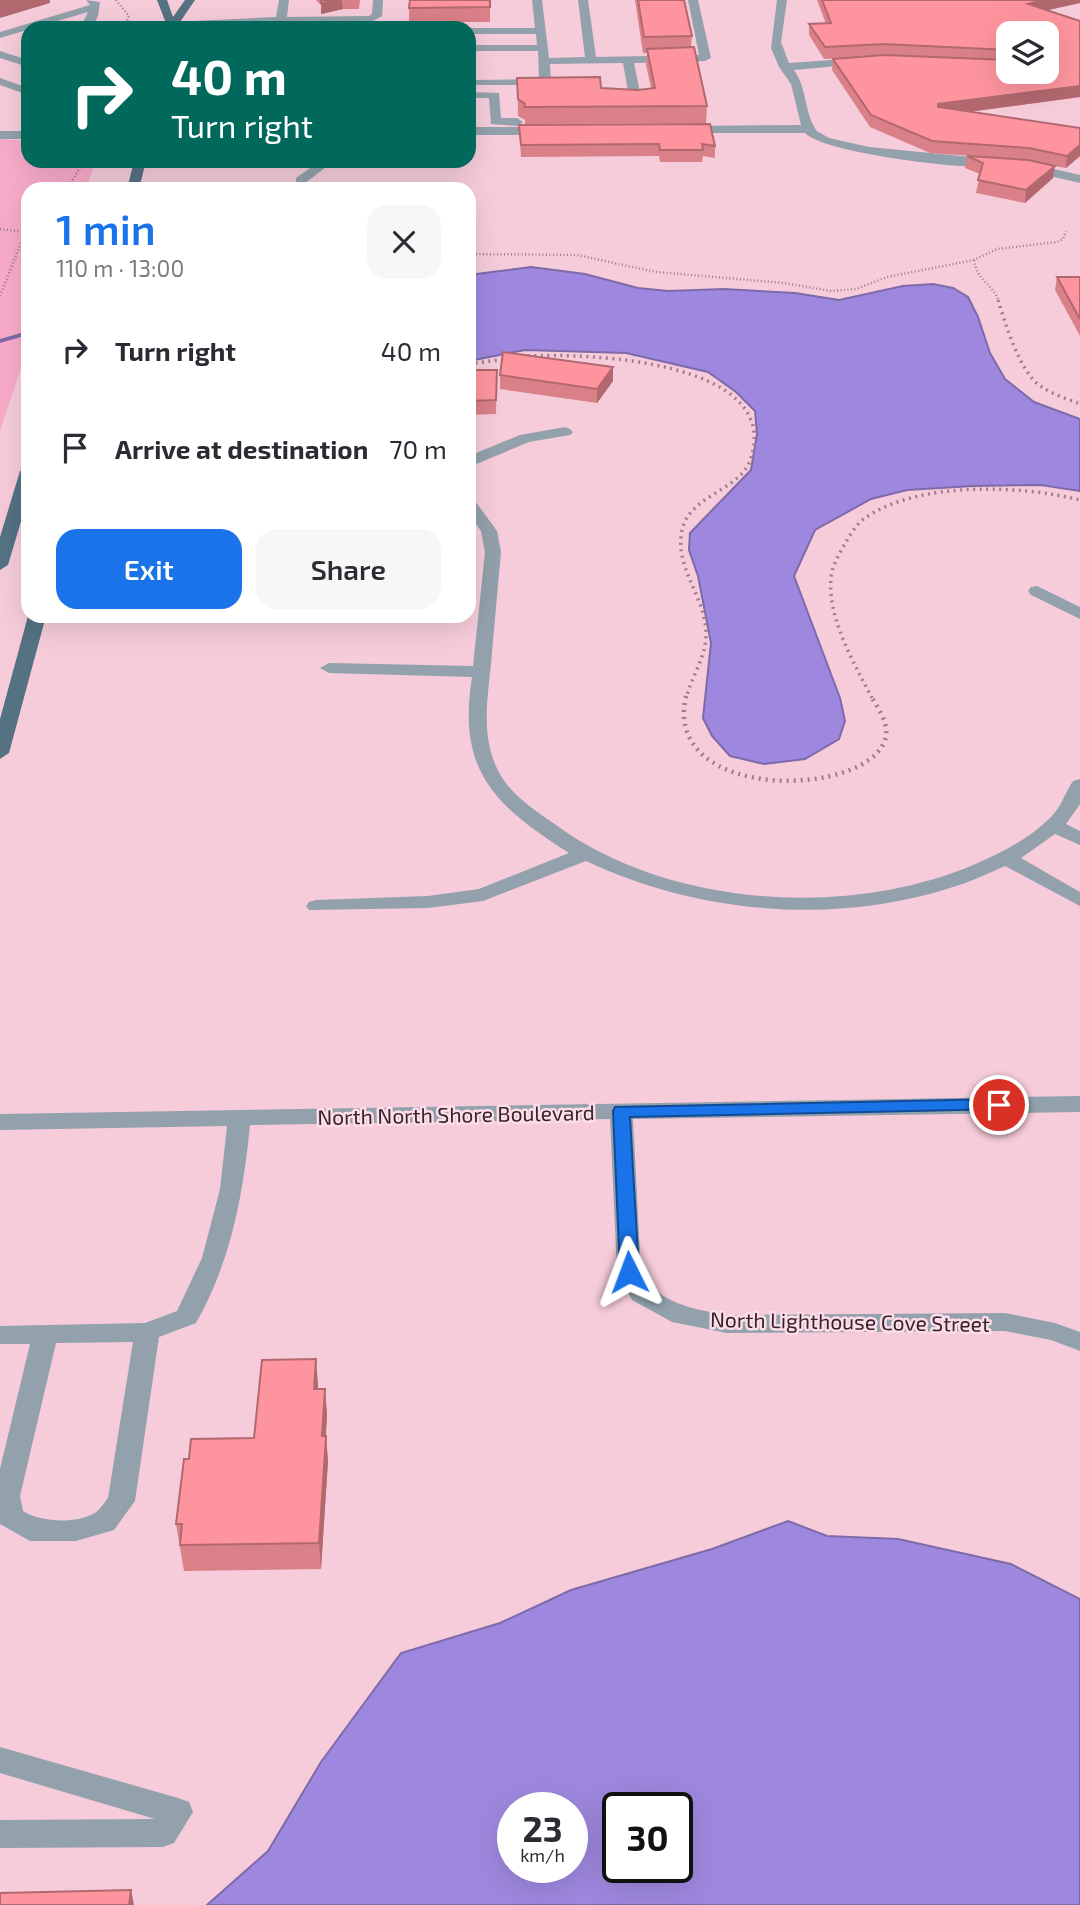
<!DOCTYPE html>
<html lang="en">
<head>
<meta charset="utf-8">
<style>
	:root { --surface:#fff; --page:#f7f7f7; --text:#2b2b33; --muted:#7c7c81; --accent:#1a73e8 }
	body { margin:0; font-family:"Exo 2",sans-serif; background:var(--page); color:var(--text); height:100vh; display:flex; flex-direction:column; font-size:26px; white-space:nowrap }
	* { box-sizing:border-box; margin:0 }
	p { font-size:23px; color:var(--muted) }
	.icon { flex:none; width:38px; height:38px; fill:none; stroke:currentColor; stroke-width:2; stroke-linecap:round; stroke-linejoin:round }
	.map { position:relative; flex:1; overflow:hidden }
	.side { position:absolute; left:21px; top:182px; width:455px; height:441px; display:flex; flex-direction:column; background:var(--surface); border-radius:21px; box-shadow:0 7px 28px #0002 }
	.side>* { flex:none }
	.guide { position:absolute; left:21px; top:21px; width:455px; height:147px; border-radius:21px; box-shadow:0 7px 28px #0002; background:#00695c; color:#fff; overflow:hidden }
	.controls { position:absolute; left:996px; top:21px; display:grid; gap:14px }
	.controls a { display:grid; place-items:center; width:63px; height:63px; border-radius:14px; background:var(--surface); box-shadow:0 7px 28px #0002; font-size:35px }
	.speed { position:absolute; left:497px; top:1792px; display:flex; gap:14px; font-size:35px; font-weight:700; text-align:center }
	.speed>* { display:grid; place-content:center; width:91px; height:91px; border-radius:50%; background:var(--surface); box-shadow:0 7px 28px #0002; line-height:1 }
	.speed small { font-size:18px; font-weight:400 }
	.speed .limit { border:4px solid #111; border-radius:10px; background:#fff; color:#111 }
	.pin { position:absolute; display:grid; place-items:center; width:60px; height:60px; color:#fff; margin:-30px; border:4px solid #fff; border-radius:50%; box-shadow:0 2px 7px #0007 }
	.me { position:absolute; width:77px; margin:-38px; rotate:357deg; stroke-linejoin:round; filter:drop-shadow(0 0 5px #0008) }
	.turn { display:flex; align-items:center; gap:24px; height:147px; padding:0 35px; font-size:32px }
	.turn .icon { width:91px; height:91px; stroke-width:2.5 }
	.turn b { display:block; font-size:49px; line-height:60px }
	.round { display:grid; place-items:center; flex:none; width:74px; height:74px; border-radius:21px; background:var(--page) }
	.head { display:flex; align-items:center; justify-content:space-between; height:119px; padding:0 35px }
	h1 { font-size:42px; font-weight:600; line-height:52px; color:var(--accent) }
	.button { display:flex; gap:14px; margin-top:auto; padding:14px 35px }
	.button a { flex:1; height:80px; border-radius:21px; background:var(--accent); color:#fff; font-size:28px; font-weight:600; line-height:80px; text-align:center }
	.button a+a { background:var(--page); color:var(--text) }
	ul { padding:0; list-style:none }
	li { display:flex; align-items:center; gap:21px; height:98px; padding:0 35px }
	li div { flex:1 }
	li b { display:block; font-size:26px }
	li em { font-style:normal }
	.map>svg:first-child { display:block }
	.green { fill:#f9acca }
	.water { fill:#9e88df; stroke:#7e6aa9; stroke-width:2; fill-rule:evenodd }
	.lines { fill:none; stroke-linecap:round; stroke-linejoin:round }
	.stream { fill:#7e6aa9; fill-rule:evenodd }
	.path-far2 { stroke:#9b7e88; stroke-width:2.5; stroke-dasharray:1 2.5; stroke-linecap:butt }
	.path-far1 { stroke:#9b7e88; stroke-width:3.5; stroke-dasharray:2 4.5; stroke-linecap:butt }
	.path { stroke:#9b7e88; stroke-width:4.5; stroke-dasharray:2 5; stroke-linecap:butt }
	.minor { fill:#92a1ab; fill-rule:evenodd }
	.major { fill:#557283; fill-rule:evenodd }
	.wall { fill:#da8088; fill-rule:evenodd }
	.shaded-wall { fill:#b2686f }
	.building { fill:#fe959e; stroke:#b2686f; stroke-width:2 }
	.route { fill:#1a73e8; stroke:#114b97; stroke-width:2 }
	.labels { text-anchor:middle; dominant-baseline:central; stroke-width:5; stroke-linejoin:round; paint-order:stroke }
	.street-label { font-size:21px; fill:#33242a; stroke:#fedce8 }
</style>
</head>
<body>
<div class="map">
<svg width="1080" height="1905" viewBox="0 0 1080 1905">
	<rect width="100%" height="100%" fill="#f6ccdb"/>
	<path class="green" d="M0,139l28,2v20h68l-10,28h-58v158l-28,84z"/>
	<path class="water" d="M531,267l54,7 53,14 30,3 56,-2 71,4 44,7 64,-14 30,-2 20,4 15,9 10,20 12,36 15,26 29,23 46,17v72l-39,-6 -68,1 -66,4 -36,9 -56,31 -21,46 46,122 5,23 -6,18 -34,20 -41,5 -34,-8 -18,-20 -9,-18 8,-75 -13,-67 -9,-26 1,-17 61,-63 6,-36 -2,-23 -19,-19 -28,-20 -82,-19 -101,-3 -56,11v-86z
		M788,1521l39,15 71,3 113,25 69,35v306h-873l61,-54 53,-89 80,-109 99,-30 71,-33 141,-41zM513,1808h59v59h-59zM618,1808h59v59h-59z"/>
	<g class="lines">
		<path class="stream" d="M28,331v4l-28,8v-4z"/>
		<path class="path-far2" d="M116,0l13,16 -5,12
			M67,189l17,-28
			M243,189l39,-5
			M0,229l25,3
			M469,254l108,1 79,17 128,11 47,8 25,-2 31,-12 87,-17 23,-11 60,-7 6,-3 3,-8
			M974,260c3,22 19,23 25,42
			M0,296l28,-71"/>
		<path class="path-far1" d="M998,300c8,25 17,56 33,77 10,14 34,21 49,27
			M528,356c59,-3 254,4 223,102 -10,33 -61,36 -69,72 -8,37 23,66 24,102 1,23 -14,44 -20,66
			M469,364l36,-5
			M872,698c-18,-35 -45,-80 -41,-121 1,-11 7,-20 12,-30 6,-10 12,-22 22,-29 53,-37 156,-33 215,-18"/>
		<path class="path" d="M686,696c-25,109 189,102 200,40 2,-14 -8,-28 -15,-40"/>
		<path class="minor" d="M86,0l14,2 -2,14 -6,12h-12l8,-16 -88,26v-6l90,-27z
			M279,0h10l-2,17 82,-1 3,-2 1,-14h10l-1,16 -11,6 -85,1 -1,5h-10v-5l-98,5 -10,-3 5,-3 104,-5z
			M532,0h10l7,58 36,-1 -7,-57h10l8,57 103,-2 -11,-55h10l13,58 -6,3 -71,2 8,39 -6,3 -6,-3 -7,-39 -73,1 1,18 -6,3h-72v-4l4,-1 62,-1 -1,-28h-69v-6h68l-1,-11h-67l-1,-6h67z
			M777,0h10l-6,42 8,21 71,-5 6,3 -6,3 -66,6c14,20 10,44 23,61l12,7 40,9 123,12 6,4 -2,3c-27,5 -173,-13 -191,-33h-124l-2,-3 6,-4 116,-1 -10,-41 -12,-17 -8,-19z
			M0,51l28,9v7l-28,-9z
			M0,78l28,10v7l-28,-10z
			M469,92l30,1 2,25h16l6,4 -6,4 -26,-2 -2,-26h-20z
			M469,127h78l6,4 -6,4h-78z
			M0,131h28v8h-28z
			M320,161h14l-30,23h-8v-6z
			M1028,163l52,12v8l-56,-13v-6z
			M565,427l5,2 3,3 -3,3 -41,7 -60,25v-11l51,-21z
			M469,499l6,2 22,30 4,21c-3,33 -6,67 -9,100 -3,42 -14,85 9,124 12,20 36,36 55,49 112,82 289,93 415,41 30,-13 58,-27 80,-49 10,-10 14,-24 22,-36l7,-2v25l-14,20 14,7v14l-25,-11 -34,24 59,34v14l-75,-40c-16,7 -32,15 -49,20 -120,40 -258,28 -370,-25l-103,40 -55,7 -119,2 -3,-4 3,-4 7,-2 112,-4 51,-7 90,-36c-75,-48 -112,-82 -97,-176l-143,-4 -9,-5 9,-5 144,3 12,-114 -4,-21 -12,-16z
			M1037,586l43,21v12l-49,-24 -3,-4 3,-4z
			M1080,1096v16l-447,7 8,153c18,32 52,37 86,43l278,-2 50,10 25,9v19l-29,-11 -46,-9 -278,2 -55,-11 -40,-22 -15,-28 -7,-153 -360,6c-7,71 -19,136 -54,198l-37,14 -24,164 -21,29 -38,11h-46l-30,-17v-55l30,-125h-30v-18l145,-3 32,-12 25,-53 18,-69 7,-63 -227,4v-16zM133,1342l-25,156c-4,5 -9,13 -15,16 -19,10 -53,8 -70,-3l-3,-15 36,-153z
			M0,1747l178,51 11,4 4,10 -19,31 -11,4 -163,1v-28l155,-1 -155,-46z"/>
		<path class="major" d="M157,0h10l6,17 12,-17h10l-19,28h-10l1,-2z
			M134,161h12l-7,28h-12z
			M28,466v32l-20,67 -8,5v-33l20,-66z
			M28,616h18l-37,137 -9,6v-40z"/>
	</g>
	<path class="wall" d="M316,0h44l-1,9h-16l-22,5v-9z
		M490,0v22h-81v-14z
		M635,0h49l8,36 -1,11 16,59 -1,17 -181,1v-4l-7,-4 -1,-38 84,10 37,2 13,-2 -5,-23 1,-12h-4z
		M817,0h263v3l-33,7 33,11v76l-111,15 111,16v28l-14,12 -18,-3 5,13 -28,25 -49,-10 4,-19 -15,-6 2,-12 21,1 -58,-4 -60,-26 -38,-57 1,-11 43,-3 -52,3 -15,-24v-11h17zM1008,33l38,39h-38z
		M710,124l5,22v12l-12,-2 -1,6h-42l-1,-6 -138,1 -2,-32z
		M1057,277h23v59l-25,-46z
		M497,370l-1,44 -27,1v-29z
		M500,375l113,6 -16,22 -97,-14z
		M318,1385v4h7l2,26 -1,21 2,25 -7,108 -137,2 -8,-47 13,-65 65,-21z"/>
	<path class="shaded-wall" d="M0,0h50v3l-50,15z
		M335,0h7l1,9 -22,5v-11z
		M1044,0h36v3l-54,12 2,-11z
		M1080,86v11l-143,19 1,-12z
		M1080,145v11l-14,12 1,-12z
		M1055,166l-2,12 -28,25 1,-13z
		M613,367v14l-16,22v-14z
		M316,1359l2,26 -2,30 -2,-26z
		M325,1389l2,26 -3,47 -2,-26z
		M326,1436l2,25 -7,108 -2,-26z
		M131,1890l3,15h-5z"/>
	<path class="building" d="M321,0h14l-14,3z
		M410,0h80v7l-81,1z
		M638,0h46l8,36 -48,1z
		M822,0h222l-16,4 52,17v65l-142,18v3l142,21v17l-13,11 -38,-8 -97,-7 -61,-26 -38,-56 51,-4 124,5v12h38v-39h-38v17l-124,-6 -59,3 -16,-23 22,-1z
		M694,47l13,59 -183,1 1,-3 -7,-5 -1,-21 83,-1 1,11 37,2 17,-2 -8,-39z
		M710,124l5,22 -13,-2 1,6h-43l-1,-6 -138,1 -2,-20z
		M967,156l61,4 27,6 -29,24 -48,-10 5,-17z
		M1057,277h23v42z
		M503,352l110,15 -16,22 -97,-14z
		M470,370h27l-1,30 -27,1z
		M316,1359l-2,30h11l-3,47h4l-7,107 -139,2 2,-21h-6l8,-65h5l2,-20 63,-1 8,-78z
		M131,1890l-2,15h-129v-12z"/>
	<path class="route" d="M999,1099l9,6 -3,4 -375,8 9,155 -3,5h-13l-3,-5 -7,-161 2,-4z"/>
	<g class="labels">
		<g class="street-label">
			<text transform="translate(456 1114) rotate(-1)">North North Shore Boulevard</text>
			<text transform="translate(850 1321) rotate(1)">North Lighthouse Cove Street</text>
		</g>
	</g>
</svg>
<div class="controls">
<a><svg class="icon" aria-label="layers" viewBox="0 0 24 24"><path d="M12 4l9 5-9 5-9-5zM3 14l9 5 9-5"/></svg></a>
</div>
<div class="speed"><div>23<small>km/h</small></div><div class="limit">30</div></div>
<div class="pin" style="left:999px;top:1105px;background:#d93025"><svg class="icon" aria-label="arrive" viewBox="0 0 24 24"><path d="M6 21V4h12l-3 4 3 4H6"/></svg></div>
<svg class="me" style="left:629px;top:1272px" viewBox="-20 -20 40 40"><path d="M0-17L14 15 0 8-14 15z" fill="#1a73e8" stroke="#fff" stroke-width="4"/></svg>
<div class="guide">
<div class="turn"><svg class="icon" aria-label="right" viewBox="0 0 24 24"><path d="M7 20v-9h11M14 6l5 5-5 5"/></svg><div><b>40 m</b>Turn right</div></div>
</div>
<section class="side">
<div class="head"><div><h1>1 min</h1><p>110 m · 13:00</p></div><a class="round"><svg class="icon" aria-label="close" viewBox="0 0 24 24"><path d="M6 6l12 12M18 6L6 18"/></svg></a></div>
<ul>
<li><svg class="icon" aria-label="right" viewBox="0 0 24 24"><path d="M7 20v-9h11M14 6l5 5-5 5"/></svg><div><b>Turn right</b></div><em>40 m</em></li>
<li><svg class="icon" aria-label="arrive" viewBox="0 0 24 24"><path d="M6 21V4h12l-3 4 3 4H6"/></svg><div><b>Arrive at destination</b></div><em>70 m</em></li>
</ul>
<div class="button"><a>Exit</a><a>Share</a></div>
</section>
</div>
</body>
</html>
